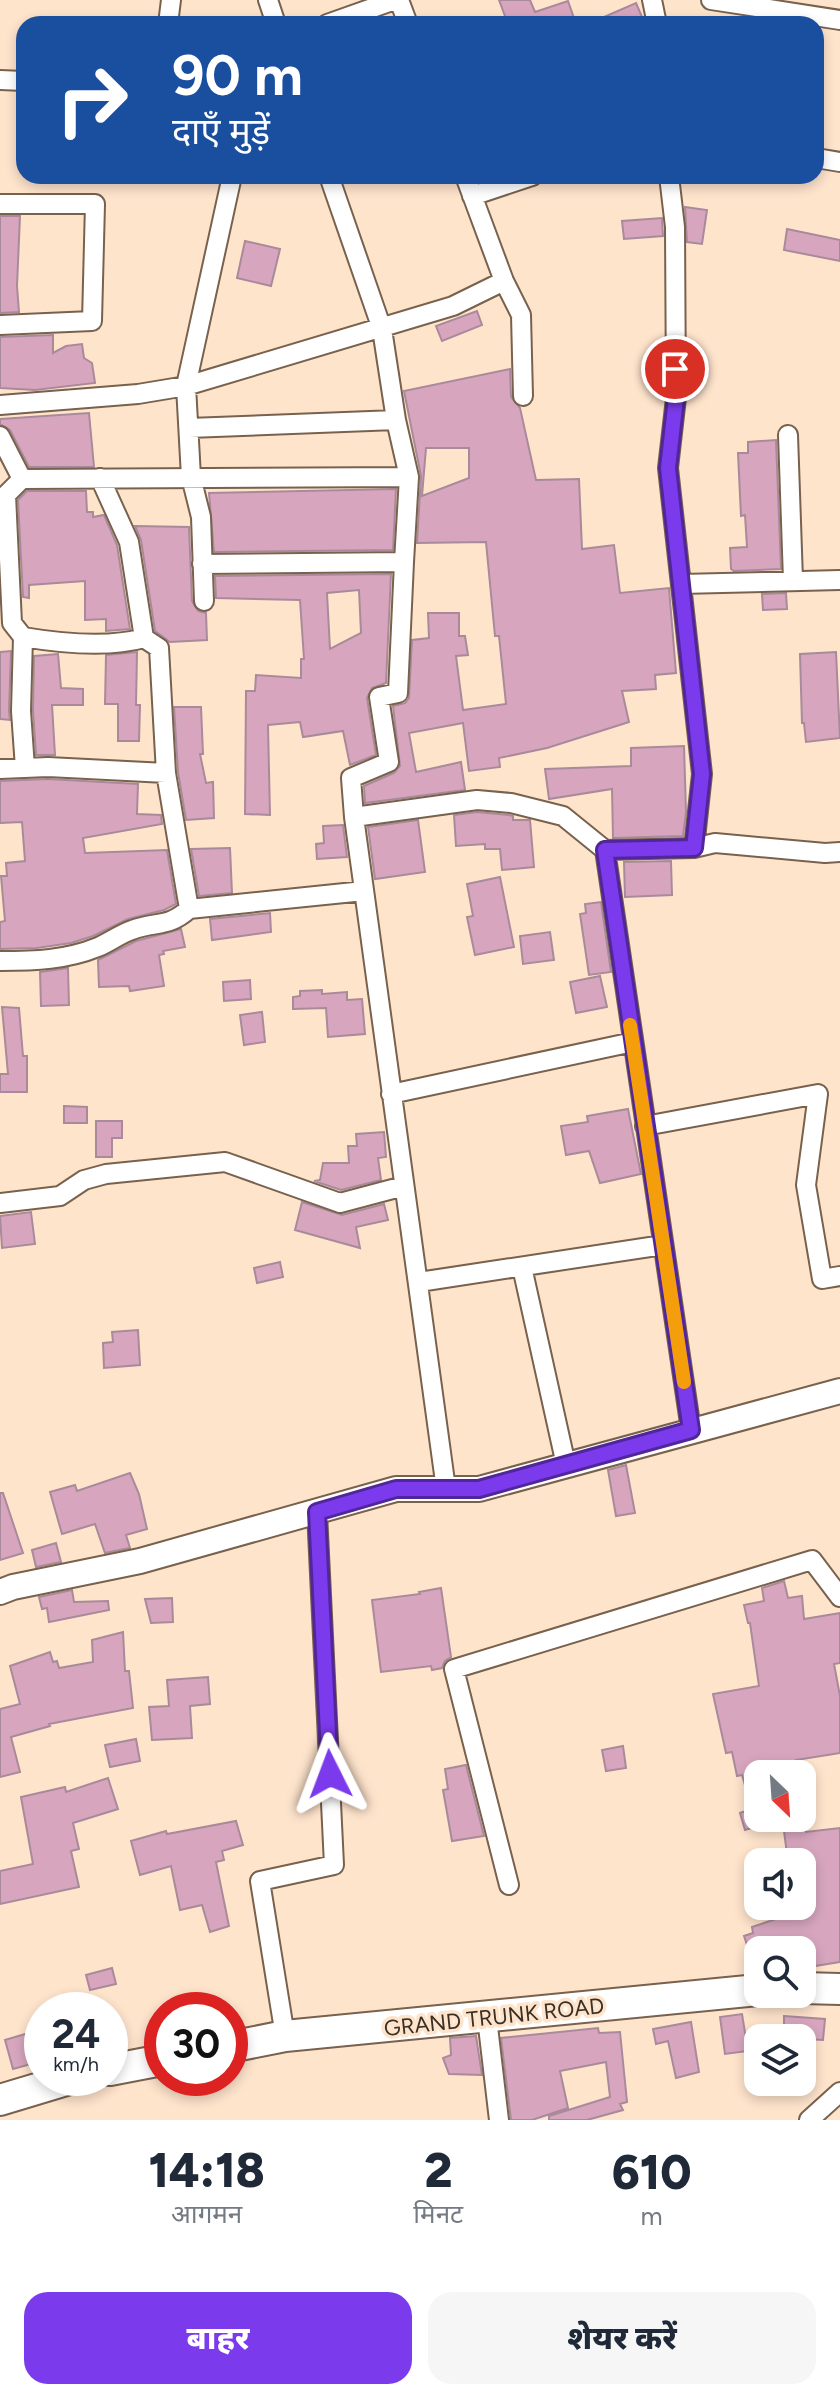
<!DOCTYPE html>
<html lang="hi">
<head>
<meta charset="utf-8">
<style>
	:root { --surface:#fff; --page:#f6f6f7; --text:#1f2937; --muted:#747a83; --accent:#7c3aed }
	body { margin:0; font-family:Figtree,"Noto Sans Devanagari",sans-serif; background:var(--page); color:var(--text); height:100vh; display:flex; flex-direction:column; font-size:30px; white-space:nowrap }
	* { box-sizing:border-box; margin:0 }
	p { font-size:26px; color:var(--muted) }
	.icon { flex:none; width:44px; height:44px; fill:none; stroke:currentColor; stroke-width:2; stroke-linecap:round; stroke-linejoin:round }
	.map { position:relative; height:2120px; overflow:hidden }
	.drawer { display:flex; flex-direction:column; background:var(--surface); flex:1 }
	.drawer>* { flex:none }
	.guide { position:absolute; left:16px; top:16px; width:808px; height:168px; border-radius:24px; box-shadow:0 4px 12px #0003; background:#1a4fa0; color:#fff; overflow:hidden }
	.needle { width:52px; rotate:155deg }
	.buttons { position:absolute; left:744px; top:1760px; display:grid; gap:16px }
	.buttons a { display:grid; place-items:center; width:72px; height:72px; border-radius:16px; background:var(--surface); box-shadow:0 4px 12px #0003; font-size:40px }
	.speed { position:absolute; left:24px; top:1992px; display:flex; gap:16px; font-size:40px; font-weight:700; text-align:center }
	.speed>* { display:grid; place-content:center; width:104px; height:104px; border-radius:50%; background:var(--surface); box-shadow:0 4px 12px #0003; line-height:1 }
	.speed small { font-size:20px; font-weight:400 }
	.speed .limit { border:12px solid #d22; background:#fff; color:#111 }
	.pin { position:absolute; display:grid; place-items:center; width:68px; height:68px; color:#fff; margin:-34px; border:4px solid #fff; border-radius:50%; box-shadow:0 2px 8px #0007 }
	.me { position:absolute; width:88px; margin:-44px; rotate:357deg; stroke-linejoin:round; filter:drop-shadow(0 0 6px #0008) }
	.turn { display:flex; align-items:center; gap:28px; height:168px; padding:0 24px; font-size:36px }
	.turn .icon { width:104px; height:104px; stroke-width:2.5 }
	.turn b { display:block; font-size:56px; line-height:68px }
	.eta { display:flex; justify-content:space-evenly; align-items:center; height:136px; text-align:center }
	.eta b { font-size:48px; font-weight:800; line-height:56px }
	.cta { display:flex; gap:16px; margin-top:auto; padding:16px 24px }
	.cta a { flex:1; height:92px; border-radius:24px; background:var(--accent); color:#fff; font-size:32px; font-weight:800; line-height:92px; text-align:center }
	.cta a+a { background:var(--page); color:var(--text) }
	.map>svg:first-child { display:block }
	.building { fill:#d7a6be; stroke:#a98a9a; stroke-width:2; fill-rule:evenodd }
	.lines { fill:none; stroke-linecap:round; stroke-linejoin:round }
	.minor-casing { stroke:#78614d; stroke-width:22 }
	.tertiary-casing { stroke:#78614d; stroke-width:28 }
	.primary-casing { stroke:#78614d; stroke-width:34 }
	.minor { stroke:#fff; stroke-width:18 }
	.tertiary { stroke:#fff; stroke-width:24 }
	.primary { stroke:#fff; stroke-width:30 }
	.route-casing { stroke:#51269a; stroke-width:20 }
	.route { stroke:#7c3aed; stroke-width:14 }
	.slow { stroke:#f59e0b; stroke-width:14 }
	.labels { text-anchor:middle; dominant-baseline:central; stroke-width:7; stroke-linejoin:round; paint-order:stroke }
	.street-label { font-size:22px; fill:#3a3026; stroke:#ffe4cc }
</style>
</head>
<body>
<div class="map">
<svg width="840" height="2120" viewBox="0 0 840 2120">
	<rect width="100%" height="100%" fill="#ffe4cc"/>
	<path class="building" d="M499,0h31l5,12 33,-11 8,23h-68z
		M636,3l9,21h-57z
		M685,207l22,3 -5,34 -15,-2z
		M0,216h20l-3,70 2,26 -19,1z
		M662,218l1,18 -39,3 -2,-18z
		M787,229l53,11v21l-56,-11z
		M245,241l35,8 -9,37 -34,-8z
		M477,311l5,14 -40,16 -6,-15z
		M53,335v18l13,-7 16,-2 2,14 8,5 3,20 -60,7 -35,-2v-51z
		M510,369l1,28 9,11 16,72 43,-1 3,70 32,-4 6,48 49,-5 7,85 -21,2 1,14 -34,2 7,31 -82,26 -48,10 1,9 -31,4 -6,-48 -54,10 7,39 45,-10 4,28 -100,13 -1,-17 30,-13 6,-7 -7,-60 12,-3 4,-5 3,-58 17,-2 -1,-25h31v23h6l3,19 -12,1 7,54 43,-6 -7,-68h-4l-9,-94 -69,1 4,-67 -17,-85zM426,448h43v30l-47,18z
		M89,413l5,54h-65l-19,-37 -10,-6v-5z
		M776,440l5,129 -47,2 -3,-2 -1,-21 17,-1 -2,-32 -4,1 -3,-63h10v-11z
		M396,489l-3,61 -179,2 -5,-59z
		M27,491h59l1,21h6v5l11,-2 13,30 13,84 -24,2v-12l-21,1v-39l-56,4v13l-6,-1 -5,-97z
		M135,526l54,1 3,74 6,10 8,2 1,27 -37,2 -15,-11 -14,-91z
		M391,574l-5,109 -14,5 -5,10 9,57 -26,10 -7,-34 -40,6 -3,-15 -32,3 2,90 -25,-1 1,-123h9l1,-16 45,3v-19h3l-4,-59 -84,-2 -1,-22zM359,590l2,43 -31,16 -3,-56z
		M786,593l1,16 -24,1 -1,-16z
		M11,651l-2,60 1,9 -10,-1v-67z
		M137,652l-1,53h4l-1,36h-21v-37h-13l1,-49z
		M836,652l4,86 -34,4 -2,-19h-2l-2,-69z
		M58,654l3,34 22,1v16h-31l3,50h-19l-3,-44 1,-55z
		M174,707h27l2,47h-3l6,29 7,-1 1,36 -28,2 -8,-48z
		M684,746l2,66 -3,24 -70,2 -1,-49 -63,10 -4,-30 86,-3v-18z
		M48,779l90,5 -1,30 24,1 1,9 -79,14 2,15 82,-3 9,54 -12,6 -36,9 -35,17 -22,7 -34,5 -37,1v-27l5,-1 -4,-45h6l-1,-13 19,-2 -3,-39 -22,1v-42z
		M477,812l32,3 4,1v4h17l4,47 -32,3 -2,-21h-15v-5l-29,2 -2,-31z
		M418,820l7,52 -50,7 -7,-52z
		M343,825l4,32 -30,2 -1,-15 8,-1 -1,-17z
		M230,848l2,45 -33,3 -8,-47z
		M671,861l1,34 -47,2 -1,-35z
		M500,877l14,70 -39,8 -8,-38 6,-1 -6,-32z
		M601,902l10,70 -22,3 -9,-61 6,-1 -1,-9z
		M270,913l1,19 -59,8 -2,-21z
		M181,929l4,18 -22,4 1,3 -5,1 5,31 -34,5 -1,-5 -30,1 -1,-27 38,-19z
		M550,932l4,28 -31,4 -3,-28z
		M68,968l1,37 -28,1 -1,-34z
		M600,976l7,31 -31,6 -6,-31z
		M250,980l1,19 -27,2 -1,-19z
		M322,990v4l25,-2v8l15,-1 3,35 -37,3 -2,-29 -33,1v-12l7,-1v-5z
		M2,1007l17,1 4,48h4v36h-27v-18h8z
		M262,1012l3,30 -21,3 -4,-30z
		M64,1106l23,1v16h-23z
		M628,1109l13,65 -41,9 -11,-32 -23,4 -5,-29 27,-4 -1,-6z
		M96,1121h26v17h-10v19h-16z
		M384,1132l2,25 -8,1 3,22 -40,10 -27,-9 6,-1 3,-17h26l-1,-17h9l-1,-12z
		M302,1202l40,13 42,-11 4,16 -32,7 4,21 -65,-18z
		M31,1212l4,32 -33,4 -2,-32z
		M280,1262l3,15 -26,6 -3,-15z
		M138,1330l2,35 -36,3 -1,-25 10,-1 -1,-10z
		M626,1465l9,48 -19,3 -8,-46z
		M130,1473l9,21 8,35 -21,6 4,13 -25,5 -10,-29 -33,10 -12,-42 25,-7 2,6z
		M0,1493h3l20,60 -23,7z
		M56,1543l5,19 -25,5 -4,-17z
		M784,1581l4,17 14,-2 2,23 36,-6v50l-6,1 6,32v57l-44,7 3,14h-41v52l-13,4 -5,-17 12,-4 -10,-34 -5,1 -5,-24 -6,1 -13,-59 46,-8 -9,-63h-2l-4,-18 20,-4 -2,-13z
		M441,1588l10,69 -6,4 -3,7 -10,2 -1,-4 -50,6 -9,-72 48,-6 -1,-2z
		M72,1590l2,12 34,-1 1,9 -60,12 -2,-14 -5,1 -3,-12z
		M172,1598l1,24 -22,1 -6,-24z
		M123,1632l2,39h4l4,37 -84,16 1,2 -39,11 9,35 -20,5v-68l20,-5 -10,-38 40,-14 3,10 4,-1 2,7 34,-6 -1,-22z
		M208,1677l2,27 -20,2 2,32 -40,2 -3,-33 20,-1 -2,-26z
		M136,1739l4,22 -30,6 -5,-22z
		M623,1746l3,22 -20,3 -4,-21z
		M466,1765l18,71 -32,5 -9,-51 5,-1 -3,-20z
		M108,1778l10,31 -45,14 6,26 -8,2 8,36 -79,17v-33l33,-7 -12,-67 44,-10 1,5z
		M236,1821l7,24 -21,6 2,9 -8,2 13,64 -19,6 -8,-27 -22,5 -9,-44 -31,9 -9,-34 35,-10 1,3z
		M805,1828l1,4 34,-4v134l-31,5 -1,-5 -6,1v-13h-44l-8,4 -6,-18 9,-3 -1,-6 48,-16 2,-49h-14l-4,-31z
		M112,1968l4,16 -26,6 -4,-15z
		M742,2014l6,37 -23,3 -5,-37z
		M784,2016l41,3 -2,21 -39,-2z
		M691,2022l8,50 -23,6 -8,-37 -12,3 -3,-15z
		M598,2028l1,5 21,-1 7,70 -7,2 3,6 -36,10h-38v-4l61,-19 -4,-35 -46,9 8,37 -36,12h-21l-10,-82z
		M42,2029v32l-29,8 -8,-29z
		M476,2036l6,39 -33,-1 -6,-16 8,-3 -1,-17z"/>
	<g class="lines">
		<g class="minor-casing">
			<path id="minor" d="M268,0l8,24
				M399,0l9,24
				M652,0l5,24
				M711,0l129,20
				M168,24l3,-24
				M327,24l68,-24
				M0,80l24,1
				M816,158l24,4
				M465,176l39,105 17,34 2,81
				M669,176l6,51 1,171 -8,70 34,306 -8,74
				M472,196l60,-20
				M0,204h95l-3,117 -92,4
				M0,405l138,-11 48,-8 267,-80 51,-25
				M189,428l207,-8
				M788,435l5,145
				M0,436l22,43 -16,16 6,128 11,14c36,6 86,11 121,1
				M100,478l29,64 15,96 15,10 7,125
				M22,479l387,-2
				M404,562l-6,131 -19,4 10,65 -38,16 3,39 92,672
				M202,564l202,-2 5,-85 -13,-57 -14,-91 -53,-153
				M681,584l159,-4
				M204,601l-3,-84 -10,-40 -5,-91 46,-210
				M23,637l-2,74 4,57
				M0,769l48,-2 118,6 23,136
				M354,817l123,-17 34,3 52,13 42,34 89,-2 21,-5 110,10 15,-1
				M605,850l86,580
				M0,961c35,0 66,-1 98,-14 12,-5 22,-13 34,-17 24,-9 36,-2 57,-21l175,-18
				M391,1094l242,-52
				M645,1126l173,-32 -12,91 16,94 18,-3
				M0,1203l60,-7 24,-16 22,-6 119,-12 115,41 64,-17
				M522,1267l44,198
				M419,1282l244,-37
				M509,1885l-55,-216 358,-109 28,37
				M487,2018l12,102
				M285,2036l-25,-155 74,-16 -17,-353
				M809,2120l31,-28"/>
		</g>
		<g class="tertiary-casing">
			<path id="tertiary" d="M0,1592l13,-5 127,-26 256,-72h83l361,-98"/>
		</g>
		<g class="primary-casing">
			<path id="primary" d="M802,1988l38,1
				M230,2047l55,-11 473,-46
				M110,2070l52,-10
				M0,2100l73,-22"/>
		</g>
		<use href="#minor" class="minor"/>
		<use href="#tertiary" class="tertiary"/>
		<use href="#primary" class="primary"/>
	</g>
	<g class="lines">
		<g class="route-casing">
			<path id="route" d="M330,1774l-13,-262 79,-23h83l212,-59 -86,-580 89,-2 8,-74 -34,-306 8,-70 -1,-29"/>
		</g>
		<use href="#route" class="route"/>
		<path class="slow" d="M630,1025l54,357"/>
	</g>
	<g class="labels">
		<g class="street-label">
			<text transform="translate(494 2017) rotate(-6)">GRAND TRUNK ROAD</text>
		</g>
	</g>
</svg>
<div class="buttons">
<a><svg class="needle" viewBox="-14 -14 28 28"><path d="M0-13l5 13h-10z" fill="#e53935"/><path d="M0 13l5-13h-10z" fill="#747a83"/></svg></a>
<a><svg class="icon" aria-label="sound" viewBox="0 0 24 24"><path d="M4 9h4l5-4v14l-5-4H4zM17 9q2 3 0 6"/></svg></a>
<a><svg class="icon" aria-label="search" viewBox="0 0 24 24"><circle cx="10" cy="10" r="6"/><path d="M15 15l6 6"/></svg></a>
<a><svg class="icon" aria-label="layers" viewBox="0 0 24 24"><path d="M12 4l9 5-9 5-9-5zM3 14l9 5 9-5"/></svg></a>
</div>
<div class="speed"><div>24<small>km/h</small></div><div class="limit">30</div></div>
<div class="pin" style="left:675px;top:369px;background:#d93025"><svg class="icon" aria-label="arrive" viewBox="0 0 24 24"><path d="M6 21V4h12l-3 4 3 4H6"/></svg></div>
<svg class="me" style="left:330px;top:1774px" viewBox="-20 -20 40 40"><path d="M0-17L14 15 0 8-14 15z" fill="#7c3aed" stroke="#fff" stroke-width="4"/></svg>
<div class="guide">
<div class="turn"><svg class="icon" aria-label="right" viewBox="0 0 24 24"><path d="M7 20v-9h11M14 6l5 5-5 5"/></svg><div><b>90 m</b>दाएँ मुड़ें</div></div>
</div>
</div>
<section class="drawer">
<div class="eta">
<div><b>14:18</b><p>आगमन</p></div>
<div><b>2</b><p>मिनट</p></div>
<div><b>610</b><p>m</p></div>
</div>
<div class="cta"><a>बाहर</a><a>शेयर करें</a></div>
</section>
</body>
</html>
